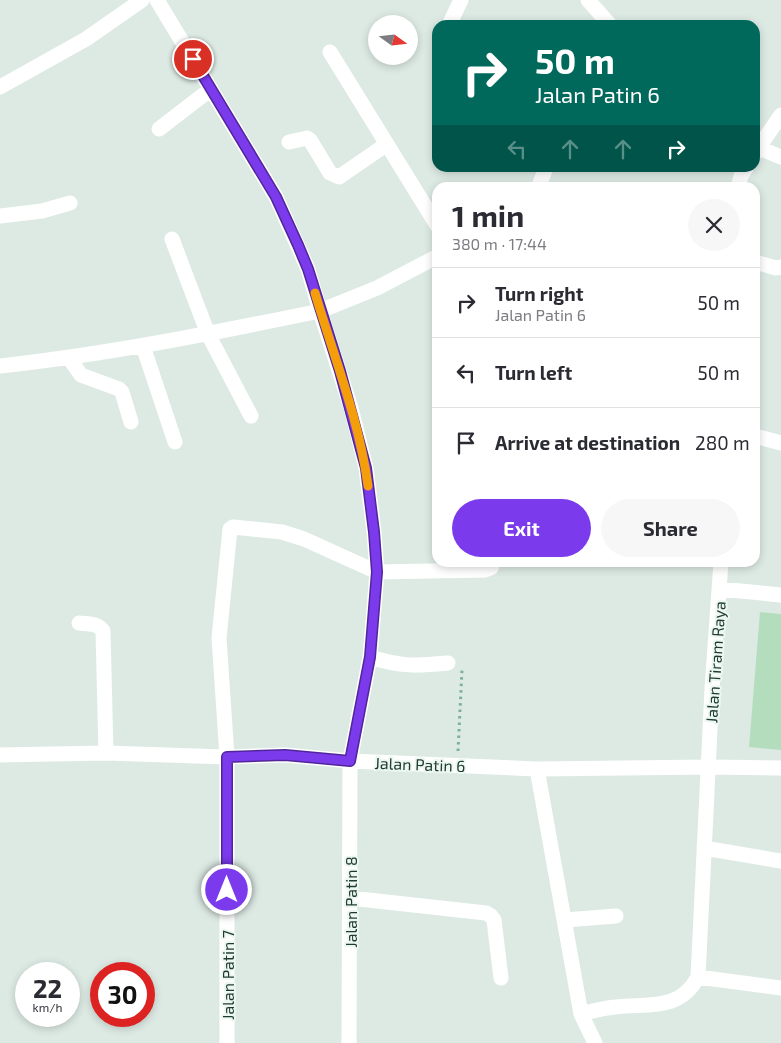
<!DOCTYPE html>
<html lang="en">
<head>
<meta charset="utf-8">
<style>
	:root { --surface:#fff; --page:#f7f7f7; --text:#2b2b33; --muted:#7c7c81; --line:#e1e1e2; --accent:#7c3aed }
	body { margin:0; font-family:"Exo 2",sans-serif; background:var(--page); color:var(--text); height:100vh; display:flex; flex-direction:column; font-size:19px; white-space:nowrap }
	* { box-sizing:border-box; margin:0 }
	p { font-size:16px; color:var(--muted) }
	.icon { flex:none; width:28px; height:28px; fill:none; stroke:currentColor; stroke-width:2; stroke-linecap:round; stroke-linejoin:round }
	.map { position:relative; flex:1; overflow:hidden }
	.panel { position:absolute; left:432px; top:182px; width:328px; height:385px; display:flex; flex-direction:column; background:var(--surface); border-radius:15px; box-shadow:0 2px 8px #0003 }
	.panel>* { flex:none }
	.top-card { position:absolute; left:432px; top:20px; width:328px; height:152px; border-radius:15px; box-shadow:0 2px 8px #0003; background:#00695c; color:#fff; overflow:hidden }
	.needle { width:32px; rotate:105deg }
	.buttons { position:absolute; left:368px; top:15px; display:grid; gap:10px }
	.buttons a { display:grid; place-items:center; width:50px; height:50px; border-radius:50%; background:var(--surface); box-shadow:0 2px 8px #0003; font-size:25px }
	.speed { position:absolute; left:15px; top:962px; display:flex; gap:10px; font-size:25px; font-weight:700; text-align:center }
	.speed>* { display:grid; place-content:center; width:65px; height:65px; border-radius:50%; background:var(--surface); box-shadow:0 2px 8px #0003; line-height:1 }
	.speed small { font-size:12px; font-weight:400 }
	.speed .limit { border:8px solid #d22; background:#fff; color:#111 }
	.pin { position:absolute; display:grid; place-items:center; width:42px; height:42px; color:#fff; margin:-21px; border:2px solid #fff; border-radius:50%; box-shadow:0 1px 5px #0007 }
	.me { position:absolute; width:55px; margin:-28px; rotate:0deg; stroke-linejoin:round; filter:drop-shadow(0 0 4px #0008) }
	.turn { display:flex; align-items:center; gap:18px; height:105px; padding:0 20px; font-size:22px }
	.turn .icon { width:65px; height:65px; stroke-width:2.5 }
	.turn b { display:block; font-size:35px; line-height:42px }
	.lanes { display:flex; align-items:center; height:48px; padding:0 20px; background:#0003; justify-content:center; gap:25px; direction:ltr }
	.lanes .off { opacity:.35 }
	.round { display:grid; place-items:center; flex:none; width:52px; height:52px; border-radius:26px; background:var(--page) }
	.overview { display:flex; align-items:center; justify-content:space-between; height:85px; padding:0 20px }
	h1 { font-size:30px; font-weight:700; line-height:38px }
	.action { display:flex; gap:10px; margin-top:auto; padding:10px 20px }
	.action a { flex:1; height:58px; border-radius:30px; background:var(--accent); color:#fff; font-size:20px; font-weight:700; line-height:58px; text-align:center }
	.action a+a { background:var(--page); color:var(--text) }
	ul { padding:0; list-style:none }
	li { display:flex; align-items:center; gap:15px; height:70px; padding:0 20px; border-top:1px solid var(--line) }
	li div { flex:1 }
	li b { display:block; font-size:19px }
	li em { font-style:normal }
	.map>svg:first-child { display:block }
	.green { fill:#b4ddbd }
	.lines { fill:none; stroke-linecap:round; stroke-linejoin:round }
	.path { stroke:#7bb09d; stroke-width:3; stroke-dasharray:2.5 4; stroke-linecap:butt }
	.minor { stroke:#fff; stroke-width:15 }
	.route-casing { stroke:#51269a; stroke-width:12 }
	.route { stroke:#7c3aed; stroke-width:9 }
	.slow { stroke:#f59e0b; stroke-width:9 }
	.labels { text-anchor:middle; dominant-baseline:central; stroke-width:4; stroke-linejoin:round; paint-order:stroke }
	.street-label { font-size:16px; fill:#1e3a31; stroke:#edf7f2 }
</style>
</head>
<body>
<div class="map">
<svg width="781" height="1043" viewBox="0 0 781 1043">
	<rect width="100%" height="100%" fill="#ddeae4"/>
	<path class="green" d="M760,612l21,2v136l-32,-3z"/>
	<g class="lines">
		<path class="path" d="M458,751l4,-81"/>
		<path class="minor" d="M588,0l22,25
			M449,25l12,-25
			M330,52l108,175
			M0,87l86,-48 56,-39
			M159,129l52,-40
			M289,142l18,-4 3,2 20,33 9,4 48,-33
			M759,148l22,9
			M755,153l26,-38
			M538,188l8,-20
			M738,188l3,-12 5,-8
			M0,216l42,-5 28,-8
			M172,239l36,95 43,82
			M755,262l21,6 5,-1
			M143,346l32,96
			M69,358l12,17 38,14 3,3 9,30
			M0,366c109,-12 213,-33 320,-55l-12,-42 -32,-72 -119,-197
			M755,436l26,7
			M720,589l61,6
			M79,623c9,1 19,0 24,8l3,122
			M370,657c32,10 45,9 78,6
			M0,755l106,-2 121,4 58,-2 65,6 187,8 172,-2 72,1
			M537,769l44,245 14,29
			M704,848l77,13
			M350,898l136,15 5,3 3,4 7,58
			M565,920l51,-4
			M698,977l83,11
			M581,1014c11,-3 23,-6 34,-7 33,-4 64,5 83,-30l14,-288 9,-127
			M227,1043v-286l-8,-119 11,-109 3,-2 49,5 22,7 73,33 108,-2 6,-2 2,-6
			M349,1043l1,-282 20,-104 7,-85 -3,-40 -8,-64 -15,-60 -31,-97 57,-23 61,-32"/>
	</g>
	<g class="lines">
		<g class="route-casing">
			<path id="route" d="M193,59l83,138 22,48 10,24 32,102 26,97 8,64 3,40 -7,85 -20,104 -65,-6 -58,2v133"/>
		</g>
		<use href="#route" class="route"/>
		<path class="slow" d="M315,293c19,64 44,126 53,193"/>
	</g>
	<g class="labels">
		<g class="street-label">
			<text transform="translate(715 662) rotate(-86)">Jalan Tiram Raya</text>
			<text transform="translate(420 764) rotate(2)">Jalan Patin 6</text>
			<text transform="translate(350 902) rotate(-90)">Jalan Patin 8</text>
			<text transform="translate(227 975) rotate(-90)">Jalan Patin 7</text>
		</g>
	</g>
</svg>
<div class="buttons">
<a><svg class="needle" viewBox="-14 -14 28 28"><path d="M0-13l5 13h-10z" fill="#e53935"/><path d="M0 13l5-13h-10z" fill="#7c7c81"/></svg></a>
</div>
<div class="speed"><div>22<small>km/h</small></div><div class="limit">30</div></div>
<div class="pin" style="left:193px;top:59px;background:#d93025"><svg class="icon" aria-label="arrive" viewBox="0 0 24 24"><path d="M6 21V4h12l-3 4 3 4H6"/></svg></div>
<svg class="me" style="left:227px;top:890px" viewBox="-20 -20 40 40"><circle r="17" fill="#7c3aed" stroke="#fff" stroke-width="3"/><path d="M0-11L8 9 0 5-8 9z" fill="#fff"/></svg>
<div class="top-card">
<div class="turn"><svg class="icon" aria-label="right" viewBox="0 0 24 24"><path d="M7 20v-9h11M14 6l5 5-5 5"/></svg><div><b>50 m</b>Jalan Patin 6</div></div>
<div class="lanes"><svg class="icon off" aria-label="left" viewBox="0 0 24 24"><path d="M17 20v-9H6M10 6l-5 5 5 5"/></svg><svg class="icon off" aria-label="ahead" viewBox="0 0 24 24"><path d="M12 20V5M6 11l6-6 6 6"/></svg><svg class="icon off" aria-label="ahead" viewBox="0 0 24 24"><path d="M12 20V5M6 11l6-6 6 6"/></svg><svg class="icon" aria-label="right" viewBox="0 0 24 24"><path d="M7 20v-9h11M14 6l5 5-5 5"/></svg></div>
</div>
<section class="panel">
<div class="overview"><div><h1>1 min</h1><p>380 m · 17:44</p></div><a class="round"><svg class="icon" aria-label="close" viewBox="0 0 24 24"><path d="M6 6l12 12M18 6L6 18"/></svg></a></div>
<ul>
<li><svg class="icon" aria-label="right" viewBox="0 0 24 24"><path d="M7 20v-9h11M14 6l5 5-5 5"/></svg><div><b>Turn right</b><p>Jalan Patin 6</p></div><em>50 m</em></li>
<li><svg class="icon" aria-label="left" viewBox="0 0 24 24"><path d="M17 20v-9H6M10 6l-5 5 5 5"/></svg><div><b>Turn left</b></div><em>50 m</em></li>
<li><svg class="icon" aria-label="arrive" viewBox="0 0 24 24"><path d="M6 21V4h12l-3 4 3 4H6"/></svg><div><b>Arrive at destination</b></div><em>280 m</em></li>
</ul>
<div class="action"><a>Exit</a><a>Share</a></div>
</section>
</div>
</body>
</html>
